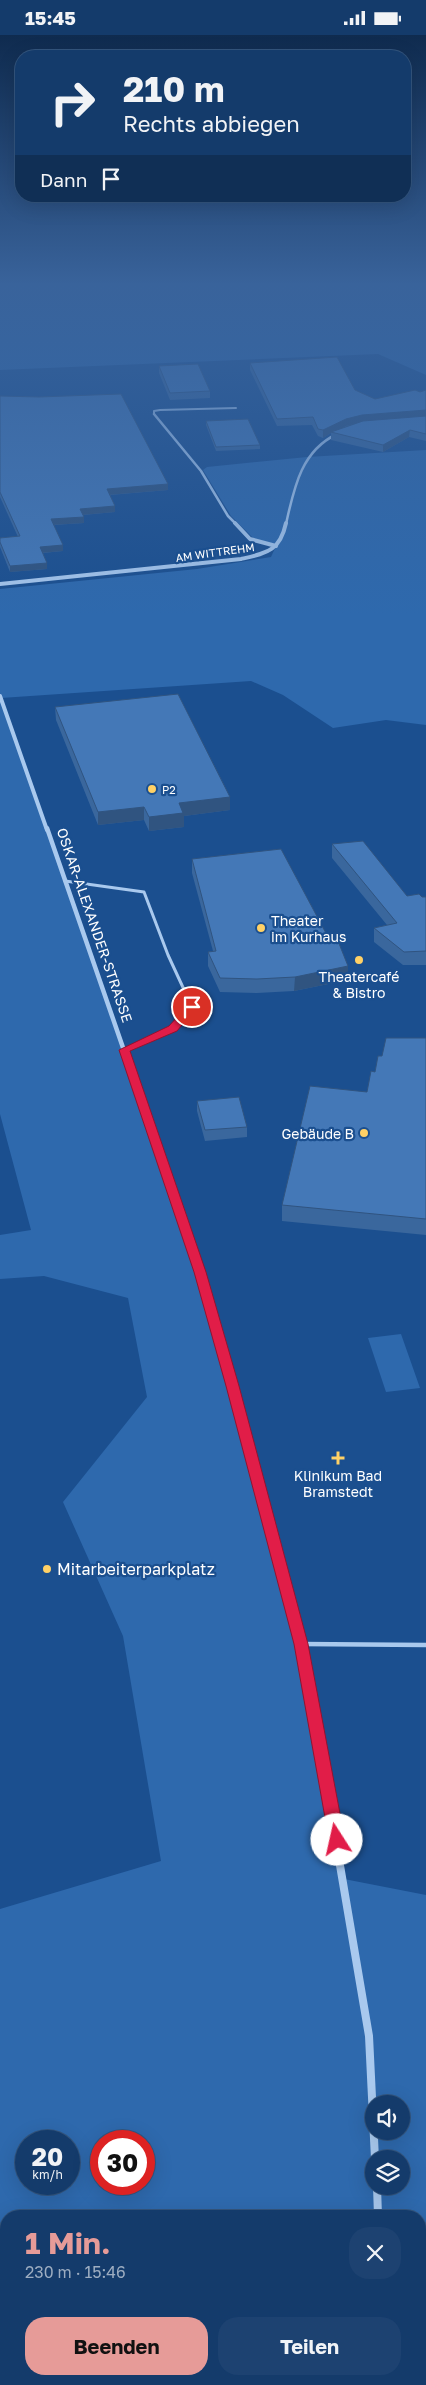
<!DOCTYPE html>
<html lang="de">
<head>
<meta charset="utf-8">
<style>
	:root { --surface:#143b6b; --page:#1d4271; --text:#f1f3f6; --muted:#9dadc1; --line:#33557e; --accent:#e69b98 }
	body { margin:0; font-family:"Golos Text",sans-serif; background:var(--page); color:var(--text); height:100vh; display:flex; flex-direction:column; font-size:19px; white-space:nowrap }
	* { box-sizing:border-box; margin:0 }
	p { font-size:16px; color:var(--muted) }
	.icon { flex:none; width:28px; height:28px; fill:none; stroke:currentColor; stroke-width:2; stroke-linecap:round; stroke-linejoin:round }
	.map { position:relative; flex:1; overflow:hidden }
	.side { position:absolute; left:0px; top:2175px; width:426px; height:175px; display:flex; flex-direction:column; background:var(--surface); border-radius:20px 20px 0 0; box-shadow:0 5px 20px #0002,0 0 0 1px var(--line) }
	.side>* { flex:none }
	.hud { position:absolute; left:15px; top:15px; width:396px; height:152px; border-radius:20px; box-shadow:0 5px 20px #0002,0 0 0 1px var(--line); background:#143b6b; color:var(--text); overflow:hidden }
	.tools { position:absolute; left:365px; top:2060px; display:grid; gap:10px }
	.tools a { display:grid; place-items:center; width:45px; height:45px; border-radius:50%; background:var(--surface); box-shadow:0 5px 20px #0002,0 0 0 1px var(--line); font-size:25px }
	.speed { position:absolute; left:15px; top:2095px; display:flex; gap:10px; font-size:25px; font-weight:700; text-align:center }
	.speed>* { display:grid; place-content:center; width:65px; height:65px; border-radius:50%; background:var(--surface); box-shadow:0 5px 20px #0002,0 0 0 1px var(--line); line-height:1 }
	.speed small { font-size:12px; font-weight:400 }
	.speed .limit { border:8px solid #d22; background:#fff; color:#111 }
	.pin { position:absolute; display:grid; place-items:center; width:42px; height:42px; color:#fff; margin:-21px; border:2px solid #fff; border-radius:50%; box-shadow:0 1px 5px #0007 }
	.me { position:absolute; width:55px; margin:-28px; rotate:350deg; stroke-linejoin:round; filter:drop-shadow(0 0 4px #0008) }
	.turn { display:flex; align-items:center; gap:18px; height:105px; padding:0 25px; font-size:22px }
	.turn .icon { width:65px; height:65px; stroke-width:2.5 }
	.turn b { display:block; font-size:35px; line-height:42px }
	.then { display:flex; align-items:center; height:48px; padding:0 25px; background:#0003; gap:10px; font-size:19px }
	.round { display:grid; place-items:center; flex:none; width:52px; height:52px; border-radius:20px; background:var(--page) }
	.summary { display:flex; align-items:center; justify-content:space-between; height:85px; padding:0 25px }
	h1 { font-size:30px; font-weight:700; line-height:38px; color:var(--accent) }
	.primary-button { display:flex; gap:10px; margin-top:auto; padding:10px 25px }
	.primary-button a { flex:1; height:58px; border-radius:20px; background:var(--accent); color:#111; font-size:20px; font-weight:700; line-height:58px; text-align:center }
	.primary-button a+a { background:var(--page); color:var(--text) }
	.status { display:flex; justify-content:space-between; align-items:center; height:35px; padding:0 25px; background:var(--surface); direction:ltr }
	.status svg { height:14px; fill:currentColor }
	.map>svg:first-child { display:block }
	.green { fill:#2e69ad; fill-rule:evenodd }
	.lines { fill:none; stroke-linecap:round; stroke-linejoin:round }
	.service-far2 { stroke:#a9c9ee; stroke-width:2 }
	.service-far1 { stroke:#a9c9ee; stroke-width:3 }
	.service { stroke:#a9c9ee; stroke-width:4.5 }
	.minor-far4 { stroke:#a9c9ee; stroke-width:2.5 }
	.minor-far3 { stroke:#a9c9ee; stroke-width:4 }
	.minor-far2 { stroke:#a9c9ee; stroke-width:4.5 }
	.minor-far1 { stroke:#a9c9ee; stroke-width:5.5 }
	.minor { stroke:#a9c9ee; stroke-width:8 }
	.wall { fill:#3a679d }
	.shaded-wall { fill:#305480 }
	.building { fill:#4478b7; stroke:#305480 }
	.route { fill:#e11d48; stroke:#92132f }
	.poi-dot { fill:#ffd166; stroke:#1b4f8f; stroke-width:2 }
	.labels { text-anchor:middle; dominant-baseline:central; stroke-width:4.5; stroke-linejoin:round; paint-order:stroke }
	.far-street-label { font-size:11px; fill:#fff; stroke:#1b4f8f }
	.far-poi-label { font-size:11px; fill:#fff; stroke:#1b4f8f; text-anchor:start }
	.poi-label { font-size:14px; fill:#fff; stroke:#1b4f8f }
	.street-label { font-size:14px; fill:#fff; stroke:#1b4f8f }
	.near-poi-label { font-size:16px; fill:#fff; stroke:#1b4f8f; text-anchor:start }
</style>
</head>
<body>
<div class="status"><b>15:45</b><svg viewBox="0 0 49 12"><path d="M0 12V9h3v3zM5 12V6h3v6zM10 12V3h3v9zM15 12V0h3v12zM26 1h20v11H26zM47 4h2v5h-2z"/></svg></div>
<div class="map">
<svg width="426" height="2350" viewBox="0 0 426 2350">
	<rect width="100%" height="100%" fill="#1b4f8f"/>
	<path class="green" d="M0,251h426v89l-48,-21 -378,16z
		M426,415v275l-40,-5 -53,8 -50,-33 -32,-14 -250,17 199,574 101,372 43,235 82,16v490h-426v-476l161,-48 -38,-225 -60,-134 84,-105 -19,-99 -84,-22 -44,3v-44l31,-5 -31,-116v-525l197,-20 74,-12 5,-11 -23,-8 -22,-22 -28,-46 4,-3 100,-10zM374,2069h27v27h-27zM26,2106h43v43h-43zM101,2106h43v43h-43zM374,2124h27v27h-27zM6,2181h414v163h-414z
		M401,1299l19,54 -34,4 -18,-54z"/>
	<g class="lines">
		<path class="service-far2" d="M154,379v-3l6,-1 76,-2"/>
		<path class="service-far1" d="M65,846l79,11 24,63 24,52 -19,21 -48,22"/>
		<path class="service" d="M301,1609l125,1"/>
		<path class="minor-far4" d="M154,379l47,57 27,45 8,8
			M286,489c8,-36 15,-73 51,-90"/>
		<path class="minor-far3" d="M235,488l15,16 26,7
			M0,549l241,-25c26,-6 39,-8 45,-36
			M0,661l47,134"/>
		<path class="minor-far2" d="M47,793l137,396"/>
		<path class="minor-far1" d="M183,1187l17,50 101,372 16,87"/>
		<path class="minor" d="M317,1695l52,306 6,123
			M377,2151l1,30
			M387,2344v6"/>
	</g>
	<path class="wall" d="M250,328l105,27 20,9 45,-7 6,-2v51l-17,-4 -26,15 -52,-12v-7l-8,5 -5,-2 -6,-11 -35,1 -27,-56z
		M159,331l51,25v7l-40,2 -11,-27z
		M0,361l168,88v6l-58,5 5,11v6l-32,3 1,8 -30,2 9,26 -20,2 4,16 -37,3 -10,-25v-9l18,-1 -18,-40z
		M206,386l54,24v4l-44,2 -10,-26z
		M55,672l175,103 -46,6v11l-35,4 -5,-11 -46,5 -42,-105z
		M332,809l75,52 15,1h4v68h-23l-29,-23v-14l13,-3 -55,-67z
		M192,824l136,78 20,29v14l-54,11 -37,2 -37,-1 -12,-26v-14l5,-1 -21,-78z
		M426,1003v197l-144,-14v-16l85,-113 15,-36z
		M197,1066l50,26v10l-42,4 -8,-30z"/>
	<path class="shaded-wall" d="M426,375v7l-64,5 -16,4 -13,7 -2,-1v1l-8,5v-8l23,-11 16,-4z
		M410,395l-1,7 -26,15v-7z
		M168,449v6l-61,5v-6z
		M115,471v6l-34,3 -1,-6z
		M84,482v6l-33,2v-6z
		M63,510v6l-23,2v-6z
		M47,528v6l-37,3v-6z
		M230,762v13l-46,6v11l-35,4v-14l30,-14z
		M144,772v13l-46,5v-13z
		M348,931v14l-54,11 1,-14z"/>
	<path class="building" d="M337,322l18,33 20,9 40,-9 5,2 6,-2v20l-64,5 -16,4 -23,11 -5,-1 -5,-12 -36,2 -27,-56z
		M198,329l12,27 -40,2 -11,-27z
		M121,359l47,90 -61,5 8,17 -35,3 4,8 -33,2 12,26 -23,2 7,16 -37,3 -10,-24v-4l20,-2 -20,-44v-96l39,1z
		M426,381v18l-16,-4 -27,15 -52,-13 32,-11z
		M248,384l12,26 -44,2 -10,-26z
		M178,659l52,103 -51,6 4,10 -34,4 -5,-10 -46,5 -43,-105z
		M363,806l44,55 12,-2 3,3h4v54l-22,1 -30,-24 23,-5 -65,-79z
		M281,814l47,88 8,-1 12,30 -53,11 -38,2 -37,-1 -12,-26 8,-1 -24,-92z
		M386,1003h40v181l-144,-14 28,-119 57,6 4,-21 4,1 3,-16h4z
		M239,1062l8,30 -42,3 -8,-29z"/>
	<linearGradient id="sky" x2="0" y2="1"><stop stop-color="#0f2b4f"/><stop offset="0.43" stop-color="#39639b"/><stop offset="1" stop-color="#39639b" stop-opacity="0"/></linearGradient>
	<rect width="426" height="580" fill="url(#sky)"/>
	<path class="route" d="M192,969l5,3 -20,24 -47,20 76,221 33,114 69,258 37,196 -2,5 -6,2 -5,-2 -3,-5 -35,-196 -68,-258 -32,-114 -75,-222 50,-24 19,-21z"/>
	<g class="poi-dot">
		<circle cx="152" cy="754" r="5"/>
		<circle cx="261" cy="893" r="5"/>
		<circle cx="359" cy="925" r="5"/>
		<circle cx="364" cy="1098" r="5"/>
		<path d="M335.5 1415.5h5v5h5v5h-5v5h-5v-5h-5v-5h5z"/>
		<circle cx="47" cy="1534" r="5"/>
	</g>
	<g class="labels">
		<g class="far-street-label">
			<text transform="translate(215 517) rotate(-8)">AM WITTREHM</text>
		</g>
		<g class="far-poi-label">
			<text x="162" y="754">P2</text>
		</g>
		<g class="poi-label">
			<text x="271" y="885" text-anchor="start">Theater<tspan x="271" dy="16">im Kurhaus</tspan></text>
			<text x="359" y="941">Theatercafé<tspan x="359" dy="16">&amp; Bistro</tspan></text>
			<text x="354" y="1098" text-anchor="end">Gebäude B</text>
			<text x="338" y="1440">Klinikum Bad<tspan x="338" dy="16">Bramstedt</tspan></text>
		</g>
		<g class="street-label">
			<text transform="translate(95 890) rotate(71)">OSKAR-ALEXANDER-STRASSE</text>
		</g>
		<g class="near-poi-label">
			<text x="57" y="1534">Mitarbeiterparkplatz</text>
		</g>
	</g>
</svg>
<div class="tools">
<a><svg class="icon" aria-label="sound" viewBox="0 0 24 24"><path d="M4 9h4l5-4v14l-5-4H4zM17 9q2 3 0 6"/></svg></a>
<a><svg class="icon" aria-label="layers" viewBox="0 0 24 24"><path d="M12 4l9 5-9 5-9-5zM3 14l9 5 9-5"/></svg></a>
</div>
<div class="speed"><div>20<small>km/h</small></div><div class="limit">30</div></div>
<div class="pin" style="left:192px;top:972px;background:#d93025"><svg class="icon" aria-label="arrive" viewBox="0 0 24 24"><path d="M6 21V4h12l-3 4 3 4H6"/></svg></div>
<svg class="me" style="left:337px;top:1805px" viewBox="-20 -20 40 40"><circle r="19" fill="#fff"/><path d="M0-13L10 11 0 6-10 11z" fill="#e11d48"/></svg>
<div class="hud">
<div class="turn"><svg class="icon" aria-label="right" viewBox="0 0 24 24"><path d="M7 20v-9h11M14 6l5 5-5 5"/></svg><div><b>210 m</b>Rechts abbiegen</div></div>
<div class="then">Dann<svg class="icon" aria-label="arrive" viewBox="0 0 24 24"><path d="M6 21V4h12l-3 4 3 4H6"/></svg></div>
</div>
<section class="side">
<div class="summary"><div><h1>1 Min.</h1><p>230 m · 15:46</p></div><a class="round"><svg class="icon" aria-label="close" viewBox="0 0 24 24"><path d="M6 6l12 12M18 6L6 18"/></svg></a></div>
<div class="primary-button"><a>Beenden</a><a>Teilen</a></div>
</section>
</div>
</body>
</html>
